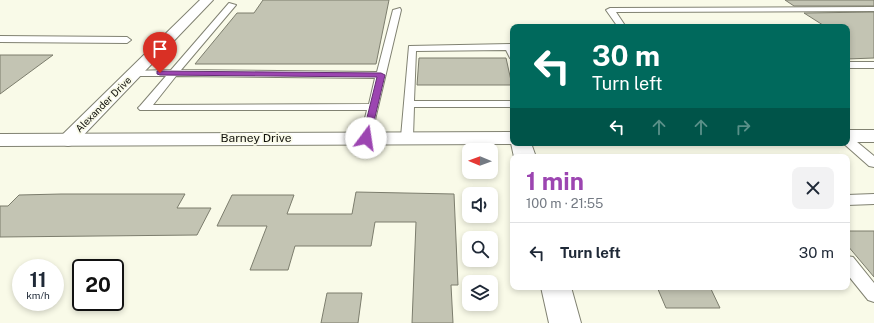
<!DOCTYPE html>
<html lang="en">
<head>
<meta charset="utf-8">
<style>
	:root { --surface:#fff; --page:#f2f2f3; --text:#1f2937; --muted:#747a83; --line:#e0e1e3; --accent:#9c45b1 }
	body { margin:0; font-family:"Public Sans",sans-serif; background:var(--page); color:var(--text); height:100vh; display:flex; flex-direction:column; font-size:15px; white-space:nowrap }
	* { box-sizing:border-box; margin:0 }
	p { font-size:13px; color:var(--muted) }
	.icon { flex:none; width:22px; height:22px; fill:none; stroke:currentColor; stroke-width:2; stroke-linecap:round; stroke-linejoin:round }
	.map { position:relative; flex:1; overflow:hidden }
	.sheet { position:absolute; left:510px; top:154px; width:340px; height:136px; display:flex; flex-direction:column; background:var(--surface); border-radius:8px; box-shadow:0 2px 6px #0003 }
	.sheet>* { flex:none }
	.guide { position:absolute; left:510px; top:24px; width:340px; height:122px; border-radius:8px; box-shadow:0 2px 6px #0003; background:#00695c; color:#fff; overflow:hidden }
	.needle { width:26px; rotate:271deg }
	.fabs { position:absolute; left:462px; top:143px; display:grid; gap:8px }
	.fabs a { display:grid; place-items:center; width:36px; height:36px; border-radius:8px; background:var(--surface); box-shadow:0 2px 6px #0003; font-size:20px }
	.speed { position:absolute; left:12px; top:259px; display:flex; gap:8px; font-size:20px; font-weight:700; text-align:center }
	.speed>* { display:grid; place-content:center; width:52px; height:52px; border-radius:50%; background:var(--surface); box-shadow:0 2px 6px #0003; line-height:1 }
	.speed small { font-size:10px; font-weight:400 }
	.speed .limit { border:2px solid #111; border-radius:6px; background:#fff; color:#111 }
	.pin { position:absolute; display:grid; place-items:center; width:34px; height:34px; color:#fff; margin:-41px -17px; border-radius:50% 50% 50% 0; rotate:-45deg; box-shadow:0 0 4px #0007 }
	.pin .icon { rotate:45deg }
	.me { position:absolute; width:44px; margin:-22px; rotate:14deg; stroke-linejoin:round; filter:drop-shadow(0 0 3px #0008) }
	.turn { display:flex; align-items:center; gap:14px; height:84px; padding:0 16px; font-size:18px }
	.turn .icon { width:52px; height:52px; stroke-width:2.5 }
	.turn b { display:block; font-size:28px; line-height:34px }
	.lanes { display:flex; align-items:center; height:38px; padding:0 16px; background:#0003; justify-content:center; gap:20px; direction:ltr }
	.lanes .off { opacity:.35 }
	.round { display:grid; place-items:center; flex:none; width:42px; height:42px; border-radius:8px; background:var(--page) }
	.overview { display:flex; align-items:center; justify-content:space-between; height:68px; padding:0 16px }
	h1 { font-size:24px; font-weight:700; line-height:30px; color:var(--accent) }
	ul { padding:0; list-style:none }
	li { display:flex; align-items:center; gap:12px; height:60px; padding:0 16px; border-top:1px solid var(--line) }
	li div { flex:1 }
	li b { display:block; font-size:15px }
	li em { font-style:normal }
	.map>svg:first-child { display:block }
	.building { fill:#c3c4b3; stroke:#7c7d6d }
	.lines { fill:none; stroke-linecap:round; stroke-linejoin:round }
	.service-casing { stroke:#818272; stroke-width:2 }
	.minor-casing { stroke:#818272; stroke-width:2 }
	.tertiary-casing { stroke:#818272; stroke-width:2 }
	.service { fill:#fff; fill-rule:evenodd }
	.minor { fill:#fff; fill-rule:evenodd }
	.tertiary { fill:#fff; fill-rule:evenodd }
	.route { fill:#9c45b1; stroke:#652d73 }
	.labels { text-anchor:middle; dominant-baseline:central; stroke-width:3.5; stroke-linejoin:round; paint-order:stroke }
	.far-street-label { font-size:10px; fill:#0f0f0a; stroke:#f9fae8 }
	.street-label { font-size:12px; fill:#0f0f0a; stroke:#f9fae8 }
</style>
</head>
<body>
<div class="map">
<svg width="874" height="323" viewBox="0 0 874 323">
	<rect width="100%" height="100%" fill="#f9fae8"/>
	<path class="building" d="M263,0h126l-13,64h-181l42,-51h17z
		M785,0h89v6h-80z
		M874,12v46l-27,1v-32h-21l-22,-14z
		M0,55h53l-53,39z
		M419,58h87l6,27h-95z
		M356,192l98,2 4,91h-7l2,38h-41l4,-101h-41l-4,24h-76l-7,24h-38l17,-44h-50l15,-31h62l-7,19h65z
		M61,194h124l-8,14h34l-14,27 -197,2v-31h8l11,-11z
		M847,231h27v46l-27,-32z
		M657,287h53l10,21h-54z
		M327,293h35l-4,30h-37z"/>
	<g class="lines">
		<g class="service-casing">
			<path id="service" d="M229,3l7,2 -55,65 196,2 16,-62 7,-2 1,2 -31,131h-8l-2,-3 7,-28h-227l-2,-2 2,-2 26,-30h-32l-4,-1 -1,-2 1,-2 41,-1zM176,76l199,2 -6,26 -216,1z
				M874,7v4l-258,1 10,15h-8l-12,-17 4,-2z
				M0,36l127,1 4,3 -4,3 -127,-1z
				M510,44l3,1v14l-3,-1 -4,-8 -90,1 -2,50h99v6h-99l-1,30 -2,3h-8l-2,-3 8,-91z
				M847,62h27v6h-27z
				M847,136l4,1 23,19v11l-5,-1 -26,-23h4z
				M874,194v10l-27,1v-10z
				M847,256l6,1 21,26v19l-6,-2 -21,-26z"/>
		</g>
		<g class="minor-casing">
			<path id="minor" d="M200,0h13l-138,144 -7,2 -7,-2 -3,-4 3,-4z
				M513,139v4h18l5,14h-22l-3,-14z
				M541,287h30l10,36h-32z"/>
		</g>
		<g class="tertiary-casing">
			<path id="tertiary" d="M847,130h27v12h-27z
				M513,132v11h5l-5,1 -513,2v-12z"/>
		</g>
		<use href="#service" class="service"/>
		<use href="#minor" class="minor"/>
		<use href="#tertiary" class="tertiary"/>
	</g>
	<path class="route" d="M157,71l224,2 4,2 -15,63 -4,2 -4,-2 15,-61 -217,-2 -3,-1z"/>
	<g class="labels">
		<g class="far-street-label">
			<text transform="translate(103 104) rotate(-45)">Alexander Drive</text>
		</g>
		<g class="street-label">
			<text x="256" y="138">Barney Drive</text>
		</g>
	</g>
</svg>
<div class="fabs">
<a><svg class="needle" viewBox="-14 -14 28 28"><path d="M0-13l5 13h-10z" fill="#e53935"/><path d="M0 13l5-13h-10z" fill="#747a83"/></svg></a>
<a><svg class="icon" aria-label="sound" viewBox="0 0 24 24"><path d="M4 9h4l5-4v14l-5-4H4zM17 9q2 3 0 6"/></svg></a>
<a><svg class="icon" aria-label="search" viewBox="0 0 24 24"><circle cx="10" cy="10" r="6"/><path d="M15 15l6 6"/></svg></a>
<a><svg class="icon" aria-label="layers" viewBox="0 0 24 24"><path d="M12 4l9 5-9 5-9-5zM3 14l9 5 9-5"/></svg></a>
</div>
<div class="speed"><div>11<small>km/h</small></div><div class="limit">20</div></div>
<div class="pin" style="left:160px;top:73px;background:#d93025"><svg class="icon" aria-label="arrive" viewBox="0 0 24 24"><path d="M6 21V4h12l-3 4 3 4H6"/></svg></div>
<svg class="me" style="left:366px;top:138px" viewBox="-20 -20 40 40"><circle r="19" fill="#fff"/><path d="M0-13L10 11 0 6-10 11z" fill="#9c45b1"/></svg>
<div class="guide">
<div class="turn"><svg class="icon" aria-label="left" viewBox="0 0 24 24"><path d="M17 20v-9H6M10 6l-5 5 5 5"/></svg><div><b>30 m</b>Turn left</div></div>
<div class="lanes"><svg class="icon" aria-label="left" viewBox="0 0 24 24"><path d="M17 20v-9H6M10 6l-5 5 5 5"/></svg><svg class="icon off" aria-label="ahead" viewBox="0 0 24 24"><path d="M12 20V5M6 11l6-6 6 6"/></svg><svg class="icon off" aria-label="ahead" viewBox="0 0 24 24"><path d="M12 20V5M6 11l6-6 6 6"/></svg><svg class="icon off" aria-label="right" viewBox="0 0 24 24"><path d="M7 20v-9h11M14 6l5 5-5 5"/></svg></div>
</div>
<section class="sheet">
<div class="overview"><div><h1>1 min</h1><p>100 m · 21:55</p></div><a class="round"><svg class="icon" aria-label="close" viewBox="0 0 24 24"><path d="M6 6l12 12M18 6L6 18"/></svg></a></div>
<ul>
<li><svg class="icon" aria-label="left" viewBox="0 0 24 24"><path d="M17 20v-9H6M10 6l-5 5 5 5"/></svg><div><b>Turn left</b></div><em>30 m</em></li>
</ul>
</section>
</div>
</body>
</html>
